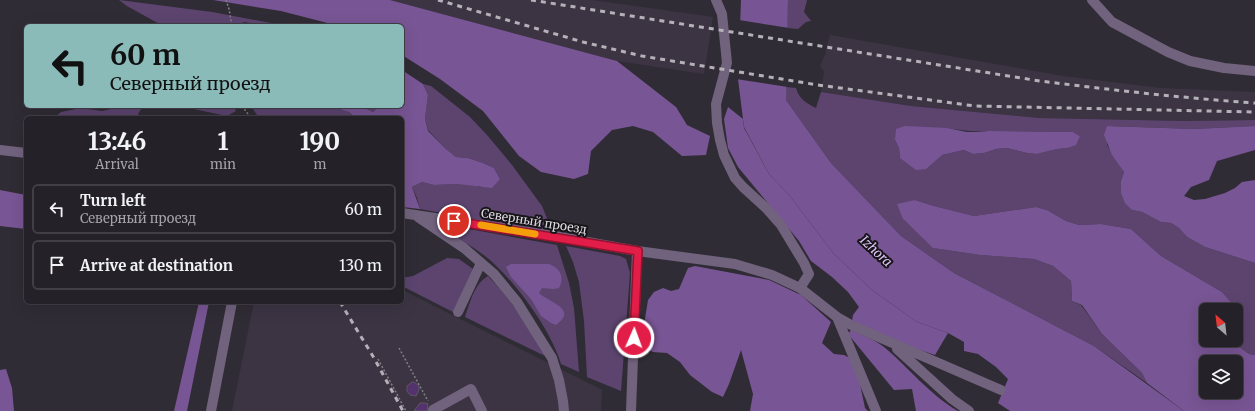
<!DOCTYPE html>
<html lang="en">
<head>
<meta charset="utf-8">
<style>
	:root { --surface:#242128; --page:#302e34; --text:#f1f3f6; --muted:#a3a3a8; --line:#413e45 }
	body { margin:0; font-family:Merriweather,serif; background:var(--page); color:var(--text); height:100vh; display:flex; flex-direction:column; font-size:15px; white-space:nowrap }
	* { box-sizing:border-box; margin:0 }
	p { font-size:13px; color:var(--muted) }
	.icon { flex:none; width:22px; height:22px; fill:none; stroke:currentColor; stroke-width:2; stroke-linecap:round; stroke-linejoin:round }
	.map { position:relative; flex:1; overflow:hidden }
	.panel { position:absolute; left:24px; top:116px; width:380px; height:188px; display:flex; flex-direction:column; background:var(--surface); border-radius:6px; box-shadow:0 4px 16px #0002,0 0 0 1px var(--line) }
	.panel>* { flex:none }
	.banner { position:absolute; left:24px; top:24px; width:380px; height:84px; border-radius:6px; box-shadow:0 4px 16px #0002,0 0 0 1px var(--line); background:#8bbbb9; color:#111; overflow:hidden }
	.needle { width:26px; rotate:332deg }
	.buttons { position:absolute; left:1199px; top:303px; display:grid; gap:8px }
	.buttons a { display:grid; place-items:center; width:44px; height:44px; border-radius:6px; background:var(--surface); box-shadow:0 4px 16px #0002,0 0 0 1px var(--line); font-size:20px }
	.pin { position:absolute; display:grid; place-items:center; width:34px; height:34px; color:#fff; margin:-17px; border:2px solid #fff; border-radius:50%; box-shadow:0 1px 4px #0007 }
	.me { position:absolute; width:44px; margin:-22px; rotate:2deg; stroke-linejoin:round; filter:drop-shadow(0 0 3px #0008) }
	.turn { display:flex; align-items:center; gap:14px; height:84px; padding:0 20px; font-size:18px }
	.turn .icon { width:52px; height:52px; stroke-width:2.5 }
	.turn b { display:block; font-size:28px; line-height:34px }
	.eta { display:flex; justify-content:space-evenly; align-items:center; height:68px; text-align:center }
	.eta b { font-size:24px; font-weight:700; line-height:28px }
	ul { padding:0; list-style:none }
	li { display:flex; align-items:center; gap:12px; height:50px; margin:0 8px 6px; padding:0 12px; border:2px solid var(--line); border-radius:6px }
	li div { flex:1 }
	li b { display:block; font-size:15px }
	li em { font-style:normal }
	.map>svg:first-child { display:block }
	.built { fill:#3c3443 }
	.green { fill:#5c446f; fill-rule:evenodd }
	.forest { fill:#785594; fill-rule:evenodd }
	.water { fill:#775493 }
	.pier { fill:#302c35 }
	.building { fill:#54326d; stroke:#5d5761 }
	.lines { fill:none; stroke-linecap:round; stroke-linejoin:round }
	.path { stroke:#827f86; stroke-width:1.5; stroke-dasharray:2 2; stroke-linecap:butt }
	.minor { stroke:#71627e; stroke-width:10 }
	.rail { stroke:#b5b1b8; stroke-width:3; stroke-dasharray:5 5; stroke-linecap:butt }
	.route-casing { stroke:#92132f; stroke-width:10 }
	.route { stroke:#e11d48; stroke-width:7 }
	.slow { stroke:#f59e0b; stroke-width:7 }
	.labels { text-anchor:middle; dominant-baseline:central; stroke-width:4; stroke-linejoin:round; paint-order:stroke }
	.street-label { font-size:12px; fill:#dcd9df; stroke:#171519 }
	.water-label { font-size:13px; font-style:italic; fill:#dec1f7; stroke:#171519 }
</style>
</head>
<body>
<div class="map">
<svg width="1255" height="411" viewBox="0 0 1255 411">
	<rect width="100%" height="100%" fill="#302c35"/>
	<path class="built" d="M390,0h202l121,17 -9,57 -87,-13z
		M830,35l233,41 97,12 95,4v28l-70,1 -146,-3 -128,-12 -90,-14 3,-20 -4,-6 5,-11z
		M402,290l200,100 -1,21h-369l22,-109h148z"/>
	<path class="green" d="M119,0l93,12 75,14h-20l-23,-4 -6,4h-75l-36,-20z
		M788,0h19l-3,12 7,9 -5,1 -8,7 -11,-1z
		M423,84l8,2 39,31 17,18 25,30 30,41 11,27 -133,-24 -3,-11 -5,-11 10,-5 12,3 24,-1h11l11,3 20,-8 -6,-11 -11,-5 -15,-5 -12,-1 -10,-8 -18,-19 -3,-11 3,-24z
		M786,87l10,1c3,11 10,15 20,20l5,-16 90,14 128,12 146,3 70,-1v6l-61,3 -87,-3v19l17,27 -3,9 11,29 10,2 19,10 10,1 8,5 8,9 18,10 50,16v92l-6,-1 -11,-8 -1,-8 7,-21 -22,-25 -61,-36 -30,-27 -30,-5 -22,1 -13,-4 -19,-11 -11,-3 -62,9 -40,-10 -19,-6 -12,19 31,29 46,7 54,4 19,7 18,15 1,20 9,4 21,29 40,39 5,10 -53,-37 -140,-73 -53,-37 -70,-73 -45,-63zM937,128c17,0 34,5 52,3l84,1 7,4 -13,12 -10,1 -20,5 -10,-1 -20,-5 -11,1 -12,4 -11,1 -9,-4 -22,5 -42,3 -1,-10 -4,-8z
		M125,106h18l-5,8 2,4h-86l7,-6 20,-4 21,3z
		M188,106h45l3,5 -9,5 -38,-8z
		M251,106h78l20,6 7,6h-97z
		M361,106h18l-6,6z
		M445,226l29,4 83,15 12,38 5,25 5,64 -18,-8c-10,-34 -44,-80 -71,-104 -14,-12 -31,-21 -47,-30z
		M566,246l54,10 6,3 4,14 -9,118 -34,-14 -3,-56 -5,-39 -6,-20z
		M447,258l12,1 14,10 -20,43 -51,-26v-8l11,-2z
		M488,276c23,24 42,50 57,80l-80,-39c5,-14 9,-33 23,-41z"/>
	<path class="forest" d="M213,0h177l227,61 59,46 11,18 23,11 -4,19 -24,1 -29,-24 -20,-6 -21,4 -21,21 -3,23 -14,5 -33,-7 -22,-16 -36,-45 -43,-32 -38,-24v-29h-63l-58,-15z
		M402,70l21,14 5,11 -3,24 3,12 18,18 10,8 12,1 15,5 11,5 6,11 -8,9 -34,-4 -24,1 -12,-3 -10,5 8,22 -18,-2v-89h-46l-7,-6 -20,-6h32l12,6 6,-6h23z
		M728,107l15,12 1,9 5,9 20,37 20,21 45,59 38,36 45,32 31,11 -13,22 -30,-10 -53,-24 1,-6 6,-8 -11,-15 -16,-15 -21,-16 -12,-20 -61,-74 -10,-19 -4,-29z
		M905,126l42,2 20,4h11l11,-1 84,1 7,4 -4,9 -9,3 -10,1 -20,5 -10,-1 -20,-5 -11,1 -12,4 -11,1 -9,-4 -22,5 -16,14 -10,1 -16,-12 -1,-10 -4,-8 1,-11z
		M1107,126l87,3 61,-3v24l-38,11 -8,19 -18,7 -7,9 10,4 11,-1 20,-6 10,-5 7,-6 13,-2v83l-50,-16 -18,-10 -8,-9 -8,-5 -10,-1 -19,-10 -10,-2 -7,-7 -4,-10v-12l3,-9 -12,-17 -8,-20z
		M0,190l26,5v34l-26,-3z
		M915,200l19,6 40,10 62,-9 11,3 19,11 13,4 22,-1 30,5 30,27 61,36 22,25 -7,21 1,8 11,8 6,1v56h-71l-37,-28 -5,-10 -40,-39 -20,-29 -10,-4 -1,-20 -18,-15 -19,-7 -54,-4 -47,-7 -30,-29 -6,-15zM1206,310h30v30h-30zM1206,362h30v30h-30z
		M511,264h38c11,4 16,13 10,24l-5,1 -12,-1 -3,5c9,9 40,16 17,32l-5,-2 -10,-7 -10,-17 -20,-22 -5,-10z
		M695,266l74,14 32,15 30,27 -9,21 12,11 10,1 8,4 8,25 5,24 3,3h-118l3,-17 -12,-44 -12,34 -6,13 -11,-5 -22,-17 -10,-13 -13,-9 -14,-1 -8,-4 -2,-17 5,-31 6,-8 9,-4 8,3 8,-2 9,-21z
		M199,302h10l-22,109h-13z
		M851,330c11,5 24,10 33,17 25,21 46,48 74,64h-42l-4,-22 -18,1 -46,-56z
		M6,369l6,19 2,23h-14v-41z"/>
	<path class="water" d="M741,0h47l-2,100 45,63 70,73 53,37 140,73 90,65h-174l-12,-8 10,-24 -12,-12 -18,-13 -14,-3v-9l-16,-9 -31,-11 -45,-32 -38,-36 -45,-59 -20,-21 -25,-47 -6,-48z"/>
	<path class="pier" d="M739,20l50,8 -1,59 -52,-8z"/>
	<path class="building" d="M412,382h2l5,4v4l-3,6 -6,-1 -3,-4v-5z
		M420,403h5l3,1 -1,7h-13z"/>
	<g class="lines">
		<path class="path" d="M226,0l3,9 3,17
			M242,106l9,12
			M399,348l29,53
			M378,359l28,52"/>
		<path class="minor" d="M716,0l6,14 5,49 -11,41 1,19 3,17 4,15 11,23 8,9 23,21 15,17 23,38 5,11 -9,14
			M1092,0l20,22 56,30 22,9 34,7 31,3
			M0,150l26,3
			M402,213l158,24 77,14 98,13 37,11 28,13 37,29 16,9 148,64
			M418,217l46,31 30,26 23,28 35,56 7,22 4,21 1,10
			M458,312l23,-49
			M837,317l39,94
			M897,349l55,50 17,12
			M433,410l38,-21 11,22
			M211,411l21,-109
			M631,411l6,-160"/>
		<path class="rail" d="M438,0l145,42 59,14 176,29 157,21 280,6
			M531,0l509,81c72,9 143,17 215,22
			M340,302l34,56 29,53"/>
	</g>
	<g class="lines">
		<g class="route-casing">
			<path id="route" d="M454,221l184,30 -4,87"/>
		</g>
		<use href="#route" class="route"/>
		<path class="slow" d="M481,225l54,9"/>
	</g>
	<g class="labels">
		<g class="street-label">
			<text transform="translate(534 221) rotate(9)">Северный проезд</text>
		</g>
		<g class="water-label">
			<text transform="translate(876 251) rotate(43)">Izhora</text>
		</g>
	</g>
</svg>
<div class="buttons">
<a><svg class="needle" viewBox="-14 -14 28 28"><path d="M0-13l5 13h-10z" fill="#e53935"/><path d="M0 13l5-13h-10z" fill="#a3a3a8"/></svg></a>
<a><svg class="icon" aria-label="layers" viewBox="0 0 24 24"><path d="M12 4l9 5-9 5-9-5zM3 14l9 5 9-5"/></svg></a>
</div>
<div class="pin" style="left:454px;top:221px;background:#d93025"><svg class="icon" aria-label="arrive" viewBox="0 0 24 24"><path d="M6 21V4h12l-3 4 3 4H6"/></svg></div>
<svg class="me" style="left:634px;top:338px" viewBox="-20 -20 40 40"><circle r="17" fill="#e11d48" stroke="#fff" stroke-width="3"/><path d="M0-11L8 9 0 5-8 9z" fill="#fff"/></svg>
<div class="banner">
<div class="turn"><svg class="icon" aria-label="left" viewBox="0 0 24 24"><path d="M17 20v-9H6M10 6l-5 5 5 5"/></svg><div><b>60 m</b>Северный проезд</div></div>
</div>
<section class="panel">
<div class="eta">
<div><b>13:46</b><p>Arrival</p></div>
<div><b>1</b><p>min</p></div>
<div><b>190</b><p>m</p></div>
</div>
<ul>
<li><svg class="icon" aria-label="left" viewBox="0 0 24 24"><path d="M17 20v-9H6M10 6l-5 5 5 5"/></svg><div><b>Turn left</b><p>Северный проезд</p></div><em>60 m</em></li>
<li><svg class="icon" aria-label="arrive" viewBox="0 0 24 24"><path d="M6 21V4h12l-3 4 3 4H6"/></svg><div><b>Arrive at destination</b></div><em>130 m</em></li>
</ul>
</section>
</div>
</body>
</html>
